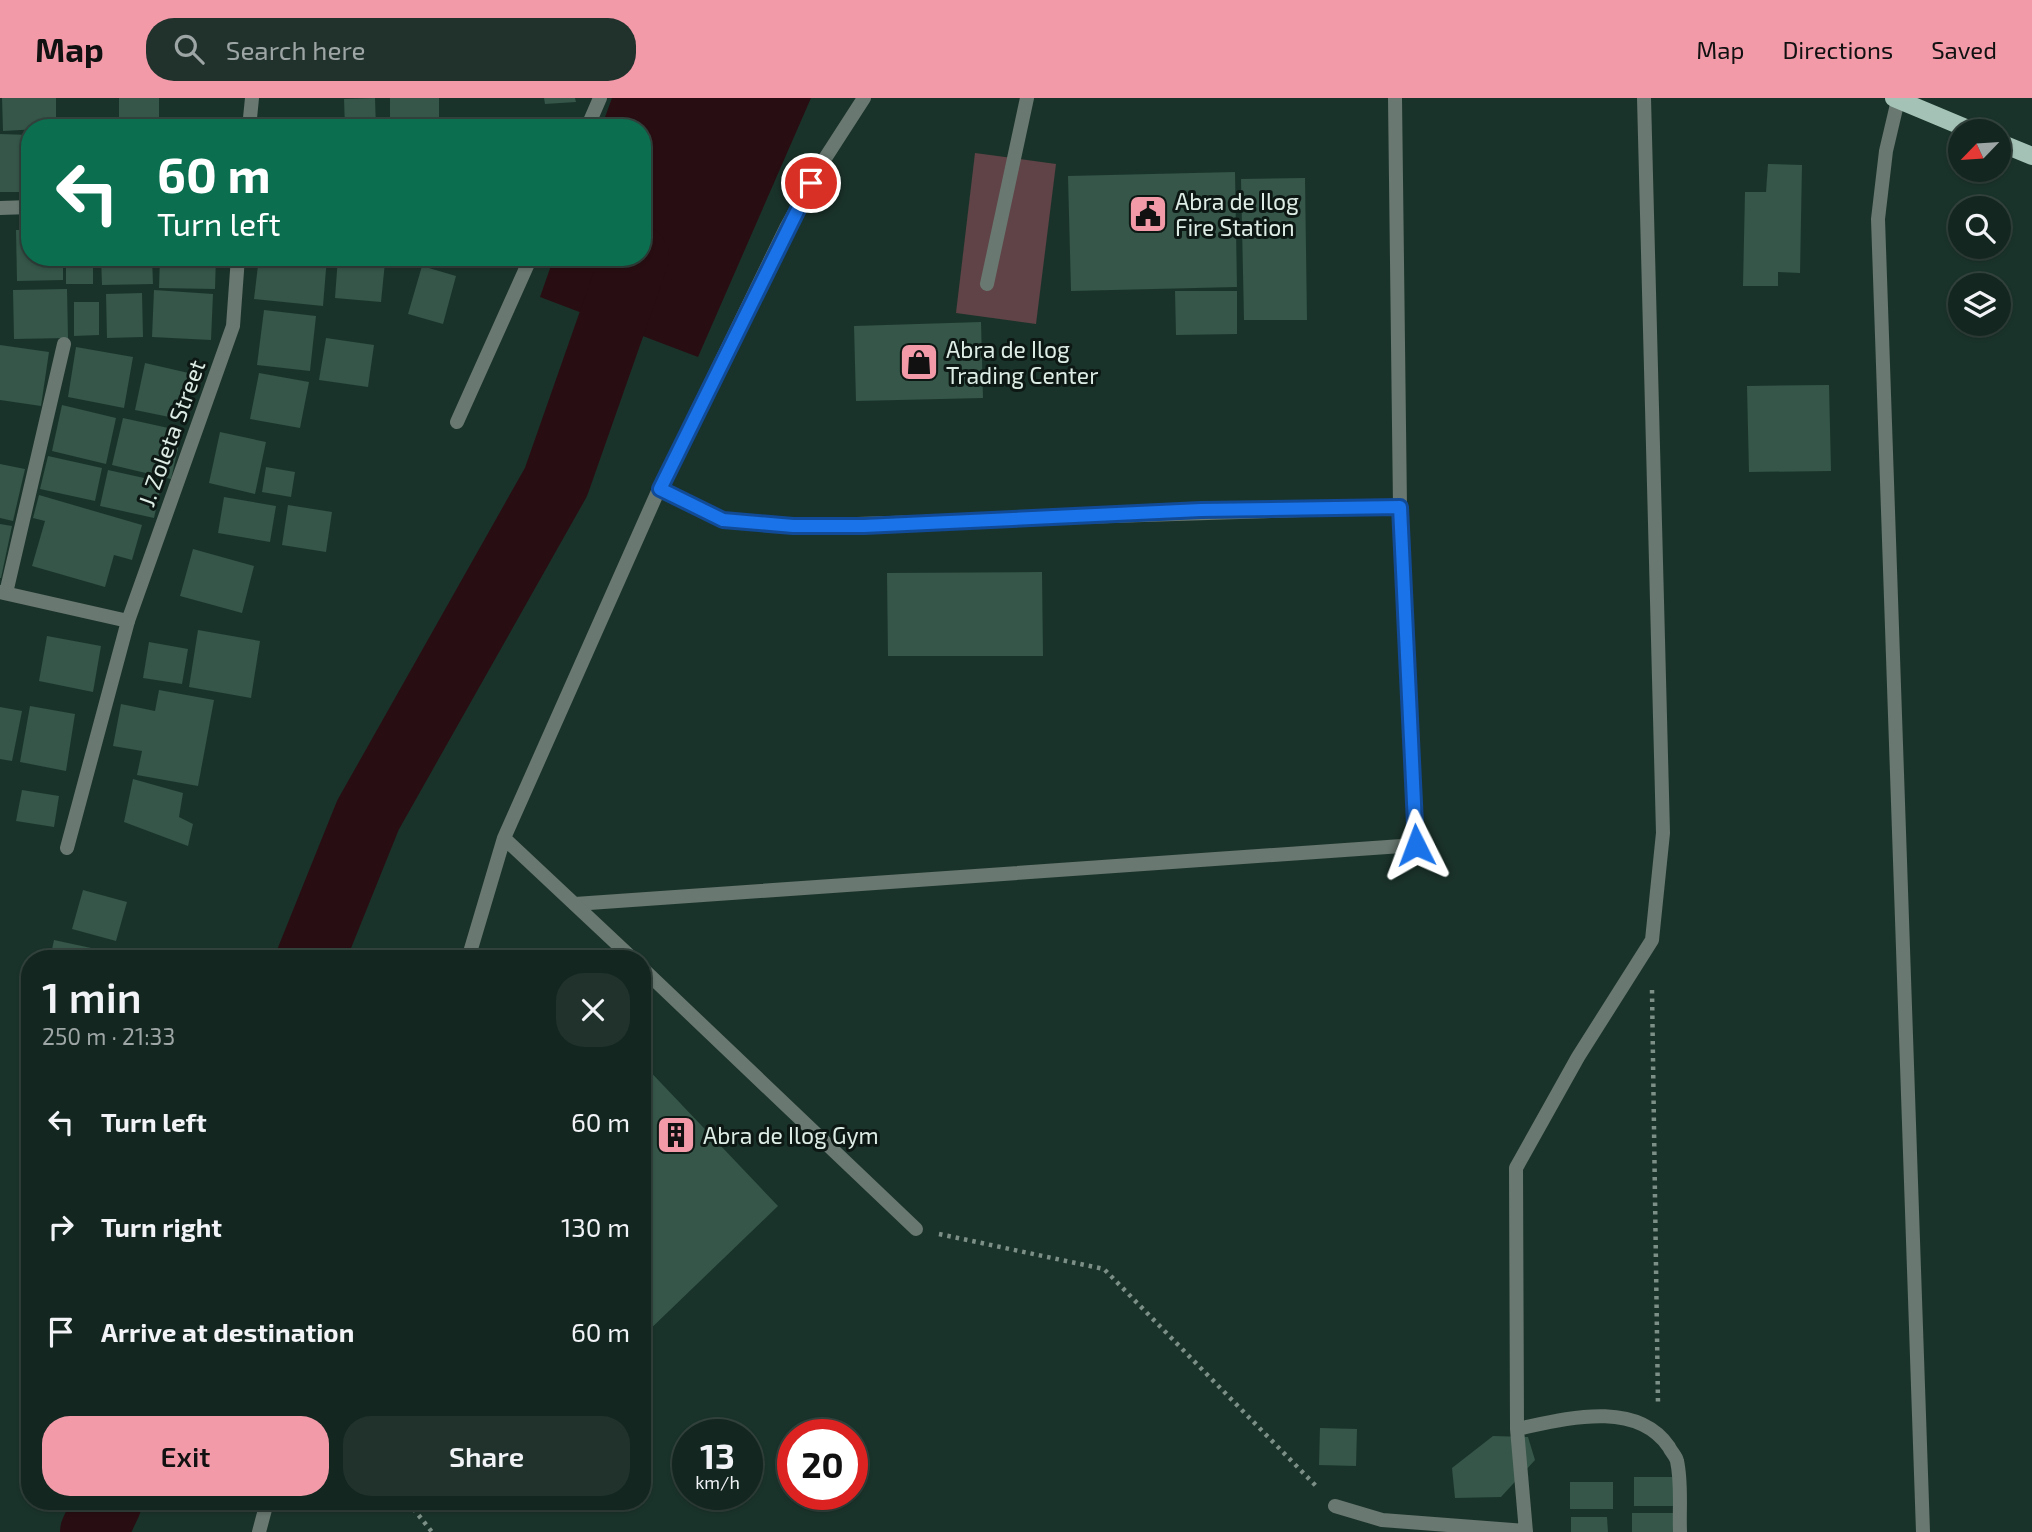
<!DOCTYPE html>
<html lang="en">
<head>
<meta charset="utf-8">
<style>
	:root { --surface:#142620; --page:#21322d; --text:#f1f3f6; --muted:#9da5a5; --line:#33433e; --accent:#f39aa9 }
	body { margin:0; font-family:"Exo 2",sans-serif; background:var(--page); color:var(--text); height:100vh; display:flex; flex-direction:column; font-size:26px; white-space:nowrap }
	* { box-sizing:border-box; margin:0 }
	p { font-size:23px; color:var(--muted) }
	.icon { flex:none; width:38px; height:38px; fill:none; stroke:currentColor; stroke-width:2; stroke-linecap:round; stroke-linejoin:round }
	.map { position:relative; flex:1; overflow:hidden }
	.panel { position:absolute; left:21px; top:852px; width:630px; height:560px; display:flex; flex-direction:column; background:var(--surface); border-radius:28px; box-shadow:0 2px 5px #0004,0 0 0 2px var(--line) }
	.panel>* { flex:none }
	.banner { position:absolute; left:21px; top:21px; width:630px; height:147px; border-radius:28px; box-shadow:0 2px 5px #0004,0 0 0 2px var(--line); background:#0b6e4f; color:#fff; overflow:hidden }
	.needle { width:46px; rotate:245deg }
	.buttons { position:absolute; left:1948px; top:21px; display:grid; gap:14px }
	.buttons a { display:grid; place-items:center; width:63px; height:63px; border-radius:50%; background:var(--surface); box-shadow:0 2px 5px #0004,0 0 0 2px var(--line); font-size:35px }
	.speed { position:absolute; left:672px; top:1321px; display:flex; gap:14px; font-size:35px; font-weight:700; text-align:center }
	.speed>* { display:grid; place-content:center; width:91px; height:91px; border-radius:50%; background:var(--surface); box-shadow:0 2px 5px #0004,0 0 0 2px var(--line); line-height:1 }
	.speed small { font-size:18px; font-weight:400 }
	.speed .limit { border:10px solid #d22; background:#fff; color:#111 }
	.pin { position:absolute; display:grid; place-items:center; width:60px; height:60px; color:#fff; margin:-30px; border:4px solid #fff; border-radius:50%; box-shadow:0 2px 7px #0007 }
	.me { position:absolute; width:77px; margin:-38px; rotate:357deg; stroke-linejoin:round; filter:drop-shadow(0 0 5px #0008) }
	.turn { display:flex; align-items:center; gap:24px; height:147px; padding:0 21px; font-size:32px }
	.turn .icon { width:91px; height:91px; stroke-width:2.5 }
	.turn b { display:block; font-size:49px; line-height:60px }
	.round { display:grid; place-items:center; flex:none; width:74px; height:74px; border-radius:28px; background:var(--page) }
	.summary { display:flex; align-items:center; justify-content:space-between; height:119px; padding:0 21px }
	h1 { font-size:42px; font-weight:600; line-height:52px }
	.action { display:flex; gap:14px; margin-top:auto; padding:14px 21px }
	.action a { flex:1; height:80px; border-radius:28px; background:var(--accent); color:#111; font-size:28px; font-weight:600; line-height:80px; text-align:center }
	.action a+a { background:var(--page); color:var(--text) }
	ul { padding:0; list-style:none }
	li { display:flex; align-items:center; gap:21px; height:105px; padding:0 21px }
	li div { flex:1 }
	li b { display:block; font-size:26px }
	li em { font-style:normal }
	header { display:flex; align-items:center; gap:42px; box-sizing:border-box; height:98px; padding:0 35px; background:var(--accent); color:#111 }
	header strong { font-size:33px }
	nav { display:flex; gap:38px; margin-inline-start:auto; font-size:24px }
	.search { width:490px; height:63px; background:var(--page); display:flex; align-items:center; gap:18px; box-sizing:border-box; padding:0 24px; border-radius:28px; color:var(--muted); font-size:26px }
	.map>svg:first-child { display:block }
	.green { fill:#5f4347 }
	.water { fill:#280e13 }
	.lines { fill:none; stroke-linecap:round; stroke-linejoin:round }
	.river { stroke:#280e13; stroke-width:68 }
	.building { fill:#355649 }
	.path { stroke:#7d9088; stroke-width:4.5; stroke-dasharray:3.5 5; stroke-linecap:butt }
	.service { stroke:#697871; stroke-width:14 }
	.minor { stroke:#697871; stroke-width:14 }
	.primary { stroke:#a4c3b6; stroke-width:18 }
	.route-casing { stroke:#114b97; stroke-width:18 }
	.route { stroke:#1a73e8; stroke-width:12 }
	.labels { text-anchor:middle; dominant-baseline:central; stroke-width:6; stroke-linejoin:round; paint-order:stroke }
	.poi-label { font-size:23px; fill:#ddece5; stroke:#0d1814; text-anchor:start }
	.street-label { font-size:23px; fill:#ddece5; stroke:#0d1814 }
</style>
</head>
<body>
<header>
<strong>Map</strong>
<div class="search"><svg class="icon" aria-label="search" viewBox="0 0 24 24"><circle cx="10" cy="10" r="6"/><path d="M15 15l6 6"/></svg>Search here</div>
<nav><a>Map</a><a>Directions</a><a>Saved</a></nav>
</header>
<div class="map">
<svg width="2032" height="1434" viewBox="0 0 2032 1434">
	<rect width="100%" height="100%" fill="#1a332a"/>
	<path class="green" d="M975,55l81,11 -20,160 -80,-11z"/>
	<path class="water" d="M612,0h199l-113,259 -158,-60 14,-40h88v-129h-41z"/>
	<g class="lines">
		<path class="river" d="M310,861l58,-144 188,-333 79,-225
			M94,1434l14,-30"/>
	</g>
	<path class="building" d="M2,0h54v30l-53,3z
		M119,0h40v30h-40z
		M375,0l1,30h-31l-1,-29z
		M390,0h49v21h-49z
		M544,0h31l1,4 -31,2z
		M0,36l30,1v57h-30z
		M1768,66l34,1 -2,108 -22,-1v14h-35l2,-94h21z
		M1235,74l2,115 -166,4 -3,-115z
		M1305,80l2,142h-63l-3,-141z
		M16,132h14v27h33v23l-46,1z
		M101,159h51l1,27 -51,1z
		M160,159h56l-1,32 -56,-1z
		M259,159h68l-4,49 -69,-7z
		M338,159l47,5 -4,40 -46,-4z
		M425,159h32l-3,9z
		M66,160h27v26h-27z
		M422,168l34,10 -13,48 -35,-10z
		M67,191l1,49 -54,1 -1,-49z
		M154,192l59,4 -2,46 -59,-3z
		M1175,193h62v43l-61,1z
		M142,195l1,44 -36,1 -1,-44z
		M74,204h25v33l-25,1z
		M264,212l52,6 -6,55 -53,-6z
		M981,224l2,76 -127,3 -2,-75z
		M326,240l48,7 -6,42 -49,-7z
		M0,247l49,7 -8,54 -41,-6z
		M76,249l57,10 -9,51 -56,-11z
		M145,265l48,11 -9,46 -49,-10z
		M259,275l50,9 -9,46 -50,-9z
		M1829,287l2,86 -82,1 -2,-86z
		M62,307l54,13 -10,46 -54,-13z
		M123,320l59,13 -11,48 -59,-14z
		M220,334l46,10 -11,52 -46,-11z
		M48,358l54,12 -7,33 -55,-12z
		M0,366l25,5 -12,52 -13,-3z
		M266,369l29,5 -4,25 -29,-5z
		M108,372l54,12 -8,36 -54,-12z
		M39,397l103,30 -10,35 -18,-5 -9,32 -73,-21 13,-45 -12,-3z
		M224,399l52,9 -6,36 -52,-9z
		M288,407l44,7 -6,40 -44,-7z
		M0,426l12,2 -11,52h-1z
		M193,451l61,17 -12,47 -62,-17z
		M1042,474l1,84h-155l-1,-83z
		M198,532l62,11 -9,57 -62,-11z
		M47,538l54,10 -8,46 -54,-11z
		M149,544l39,7 -6,35 -39,-6z
		M159,592l55,10 -16,86 -61,-11 5,-24 -29,-5 8,-42 34,7z
		M30,608l45,8 -9,57 -46,-9z
		M0,609l22,4 -10,50 -12,-2z
		M133,681l50,14 -4,24 14,7 -5,22 -64,-24z
		M22,692l37,6 -5,31 -38,-6z
		M83,792l44,12 -11,39 -44,-12z
		M54,842l51,11 -2,8h-53z
		M642,965l136,143 -136,131z
		M1320,1330l37,1 -1,37 -37,-1z
		M1493,1338l35,1 7,23 -34,37 -46,1 -3,-30z
		M1634,1379h41v29h-41z
		M1570,1384h43v27h-43z
		M1632,1415h44v19h-44z
		M1571,1419h36l1,15h-37z"/>
	<g class="lines">
		<path class="path" d="M1652,892l6,414
			M939,1136l165,35 214,219
			M408,1404l24,30"/>
		<path class="service" d="M987,186l40,-186
			M659,391l64,31 70,6 607,-19
			M6,495l58,-249
			M67,750l61,-227
			M575,806l841,-59 -16,-338 -5,-409
			M259,1434l8,-30"/>
		<path class="minor" d="M1898,2l-12,51 -8,68 45,1313
			M249,30l3,-30
			M587,30l13,-30
			M0,110l30,-1
			M457,324l74,-165
			M0,494l128,29 105,-295 5,-69
			M504,740l129,121
			M468,861l36,-121 155,-349 127,-261 38,-68 40,-62
			M642,870l274,261
			M1517,1331c48,-10 119,-30 152,18 2,5 7,9 8,14 5,22 2,49 3,71
			M1335,1408l47,14 144,11
			M1526,1434l-9,-103 -1,-261 62,-111 74,-117 11,-107 -19,-735"/>
		<path class="primary" d="M1894,0l79,33
			M1998,44l34,14"/>
	</g>
	<g class="lines">
		<g class="route-casing">
			<path id="route" d="M811,85l-151,306 63,31 70,6h71l337,-16 199,-3 16,338"/>
		</g>
		<use href="#route" class="route"/>
	</g>
	<defs>
		<g id="civic-square" transform="scale(2.0125)"><rect x="-9" y="-9" width="18" height="18" rx="4" fill="#f39aa9" stroke="#0d1814"/><path d="M-.6-6.5H3V-4.5H.6V-3L4-1V1h2V6H-6V1h2V-1L-.6-3ZM-1.2 2.5V6h2.4V2.5Z" fill="#111"/></g>
		<g id="shop-square" transform="scale(2.0125)"><rect x="-9" y="-9" width="18" height="18" rx="4" fill="#f39aa9" stroke="#0d1814"/><path d="M-5-2.5h2.3a2.7 3.5 0 0 1 5.4 0H5L5.5 6h-11ZM-1.5-2.5h3a1.5 2.3 0 0 0-3 0Z" fill="#111"/></g>
		<g id="building-square" transform="scale(2.0125)"><rect x="-9" y="-9" width="18" height="18" rx="4" fill="#f39aa9" stroke="#0d1814"/><path d="M-4-6H4V6H1V3H-1V6H-4ZM-2.5-4.3h1.7v1.8h-1.7ZM.8-4.3h1.7v1.8H.8ZM-2.5-1h1.7V.8h-1.7ZM.8-1h1.7V.8H.8Z" fill="#111"/></g>
	</defs>
	<g fill-rule="evenodd">
		<use href="#civic-square" x="1148" y="116"/>
		<use href="#shop-square" x="919" y="264"/>
		<use href="#building-square" x="676" y="1037"/>
	</g>
	<g class="labels">
		<g class="poi-label">
			<text x="1175" y="103">Abra de Ilog<tspan x="1175" dy="26">Fire Station</tspan></text>
			<text x="946" y="251">Abra de Ilog<tspan x="946" dy="26">Trading Center</tspan></text>
			<text x="703" y="1037">Abra de Ilog Gym</text>
		</g>
		<g class="street-label">
			<text transform="translate(171 335) rotate(-70)">J. Zoleta Street</text>
		</g>
	</g>
</svg>
<div class="buttons">
<a><svg class="needle" viewBox="-14 -14 28 28"><path d="M0-13l5 13h-10z" fill="#e53935"/><path d="M0 13l5-13h-10z" fill="#9da5a5"/></svg></a>
<a><svg class="icon" aria-label="search" viewBox="0 0 24 24"><circle cx="10" cy="10" r="6"/><path d="M15 15l6 6"/></svg></a>
<a><svg class="icon" aria-label="layers" viewBox="0 0 24 24"><path d="M12 4l9 5-9 5-9-5zM3 14l9 5 9-5"/></svg></a>
</div>
<div class="speed"><div>13<small>km/h</small></div><div class="limit">20</div></div>
<div class="pin" style="left:811px;top:85px;background:#d93025"><svg class="icon" aria-label="arrive" viewBox="0 0 24 24"><path d="M6 21V4h12l-3 4 3 4H6"/></svg></div>
<svg class="me" style="left:1416px;top:747px" viewBox="-20 -20 40 40"><path d="M0-17L14 15 0 8-14 15z" fill="#1a73e8" stroke="#fff" stroke-width="4"/></svg>
<div class="banner">
<div class="turn"><svg class="icon" aria-label="left" viewBox="0 0 24 24"><path d="M17 20v-9H6M10 6l-5 5 5 5"/></svg><div><b>60 m</b>Turn left</div></div>
</div>
<section class="panel">
<div class="summary"><div><h1>1 min</h1><p>250 m · 21:33</p></div><a class="round"><svg class="icon" aria-label="close" viewBox="0 0 24 24"><path d="M6 6l12 12M18 6L6 18"/></svg></a></div>
<ul>
<li><svg class="icon" aria-label="left" viewBox="0 0 24 24"><path d="M17 20v-9H6M10 6l-5 5 5 5"/></svg><div><b>Turn left</b></div><em>60 m</em></li>
<li><svg class="icon" aria-label="right" viewBox="0 0 24 24"><path d="M7 20v-9h11M14 6l5 5-5 5"/></svg><div><b>Turn right</b></div><em>130 m</em></li>
<li><svg class="icon" aria-label="arrive" viewBox="0 0 24 24"><path d="M6 21V4h12l-3 4 3 4H6"/></svg><div><b>Arrive at destination</b></div><em>60 m</em></li>
</ul>
<div class="action"><a>Exit</a><a>Share</a></div>
</section>
</div>
</body>
</html>
